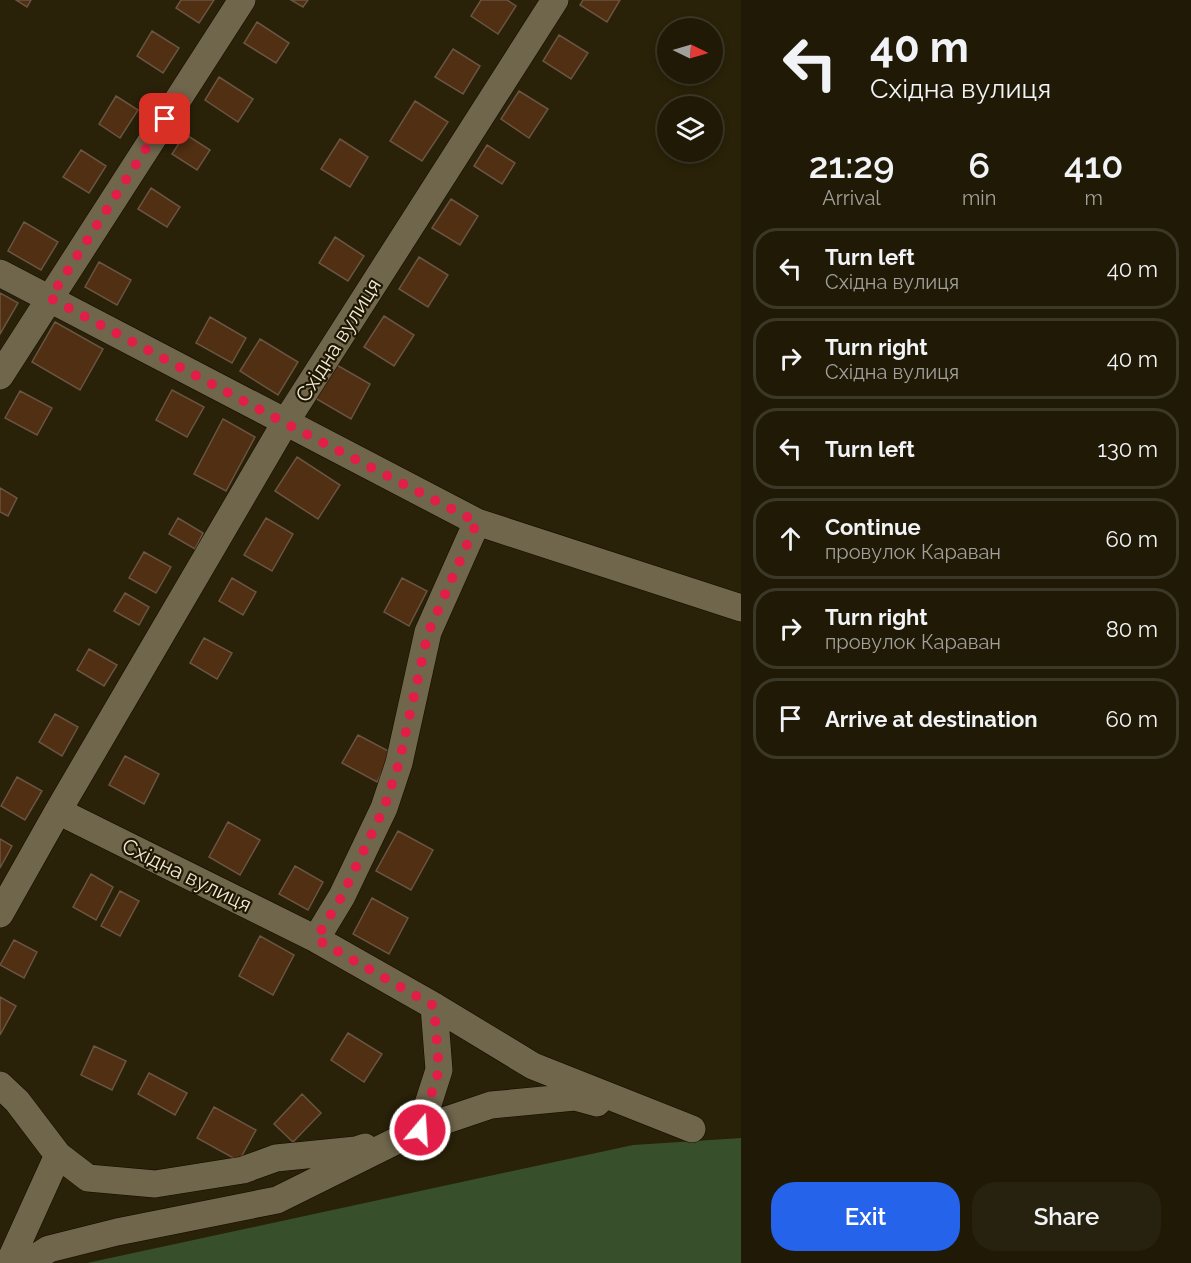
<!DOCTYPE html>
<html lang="en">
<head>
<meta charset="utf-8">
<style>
	:root { --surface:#1f1906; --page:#272210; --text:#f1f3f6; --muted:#a1a09b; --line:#3c3828; --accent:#2563eb }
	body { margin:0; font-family:Raleway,sans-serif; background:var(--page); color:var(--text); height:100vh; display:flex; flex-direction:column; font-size:22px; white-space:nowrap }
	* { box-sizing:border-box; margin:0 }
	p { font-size:20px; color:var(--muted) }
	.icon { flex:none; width:33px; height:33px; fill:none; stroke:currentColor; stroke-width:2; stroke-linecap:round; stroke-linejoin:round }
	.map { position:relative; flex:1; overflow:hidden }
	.drawer { display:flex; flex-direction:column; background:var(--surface); width:450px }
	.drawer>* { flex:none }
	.hud { background:#1f1906; color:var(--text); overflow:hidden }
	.needle { width:39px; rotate:95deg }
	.buttons { position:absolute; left:657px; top:18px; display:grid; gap:12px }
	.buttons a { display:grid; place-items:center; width:66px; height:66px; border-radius:50%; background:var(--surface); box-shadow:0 3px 9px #0003,0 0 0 2px var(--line); font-size:30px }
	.pin { position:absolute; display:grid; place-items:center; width:51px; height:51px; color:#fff; margin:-26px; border-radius:12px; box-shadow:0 3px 9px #0006 }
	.me { position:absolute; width:66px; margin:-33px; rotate:18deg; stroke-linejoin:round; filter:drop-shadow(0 0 4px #0008) }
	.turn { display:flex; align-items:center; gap:21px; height:126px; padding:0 30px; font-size:27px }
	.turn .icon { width:78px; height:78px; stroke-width:2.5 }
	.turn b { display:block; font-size:42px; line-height:51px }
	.eta { display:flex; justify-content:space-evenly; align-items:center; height:102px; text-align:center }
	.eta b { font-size:36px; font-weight:600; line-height:42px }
	.button { display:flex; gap:12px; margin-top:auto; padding:12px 30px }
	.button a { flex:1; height:69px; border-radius:24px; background:var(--accent); color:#fff; font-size:24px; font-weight:600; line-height:69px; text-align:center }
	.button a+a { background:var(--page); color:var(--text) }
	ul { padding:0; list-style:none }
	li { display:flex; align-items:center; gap:18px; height:81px; margin:0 12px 9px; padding:0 18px; border:3px solid var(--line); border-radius:24px }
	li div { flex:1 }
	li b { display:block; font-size:22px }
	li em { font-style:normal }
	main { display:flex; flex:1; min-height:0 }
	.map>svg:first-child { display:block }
	.green { fill:#374f2a }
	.building { fill:#502f12; stroke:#6a5442; stroke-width:1.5 }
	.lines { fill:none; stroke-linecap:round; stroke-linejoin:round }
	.minor-casing { stroke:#120a00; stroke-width:28 }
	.minor { stroke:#70664c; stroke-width:27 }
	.route { stroke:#e11d48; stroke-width:10; stroke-dasharray:0 18 }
	.labels { text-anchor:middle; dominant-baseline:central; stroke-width:4.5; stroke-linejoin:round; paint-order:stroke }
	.street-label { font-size:21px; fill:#efe9db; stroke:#201701 }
</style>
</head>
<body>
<main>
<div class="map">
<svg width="741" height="1263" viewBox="0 0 741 1263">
	<rect width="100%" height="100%" fill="#292108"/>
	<path class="green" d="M741,1138v125h-654l546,-118z"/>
	<path class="building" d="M16,0h15l-4,7z
		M181,0h33l-15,23 -23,-15z
		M291,0h17l-5,7z
		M481,0h26l9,6 -18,28 -27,-18z
		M583,0h37l-13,22 -27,-17z
		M257,22l32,21 -13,20 -32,-20z
		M152,31l27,17 -16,25 -26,-17z
		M559,35l29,18 -17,26 -28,-18z
		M453,49l27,17 -17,28 -28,-17z
		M219,77l34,22 -15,23 -33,-22z
		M519,91l29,18 -19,29 -28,-19z
		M116,96l22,14 -18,28 -21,-14z
		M415,101l33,21 -26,39 -32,-20z
		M185,134l25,16 -13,20 -25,-16z
		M340,139l28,18 -18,30 -29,-18z
		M487,145l28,18 -13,21 -28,-18z
		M81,150l25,16 -17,27 -26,-16z
		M151,188l29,19 -13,20 -29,-18z
		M451,199l27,17 -18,29 -28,-17z
		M24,222l34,20 -17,28 -33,-19z
		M335,237l29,19 -16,25 -29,-18z
		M419,257l29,18 -20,32 -29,-18z
		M99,262l32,18 -14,25 -32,-18z
		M0,293l18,10 -18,31z
		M384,316l30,19 -20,31 -30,-19z
		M210,317l36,21 -14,25 -36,-20z
		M55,322l48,27 -23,41 -48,-28z
		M260,339l38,23 -20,33 -38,-24z
		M335,364l35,20 -19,35 -36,-21z
		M172,390l32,17 -17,30 -31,-17z
		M20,391l32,17 -15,27 -32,-17z
		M223,419l32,18 -29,54 -32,-17z
		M297,457l43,28 -22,34 -43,-28z
		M0,488l17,10 -9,18 -8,-4z
		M178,518l25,15 -8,16 -26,-15z
		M266,518l27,16 -21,37 -28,-16z
		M144,552l27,15 -15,26 -27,-15z
		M232,578l24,14 -13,23 -24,-14z
		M402,578l25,13 -18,35 -25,-14z
		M125,593l24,14 -10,18 -25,-14z
		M204,638l28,15 -15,26 -27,-16z
		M89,649l28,16 -13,21 -27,-16z
		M55,714l23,13 -16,29 -23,-14z
		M358,735l34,18 -15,29 -35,-19z
		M125,756l34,18 -15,30 -35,-19z
		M17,777l25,14 -17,29 -24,-14z
		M228,822l32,18 -20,35 -31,-18z
		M398,831l35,19 -22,40 -35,-19z
		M0,839l12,7 -12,22z
		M295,866l28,16 -15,28 -29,-16z
		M91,874l22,13 -17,33 -23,-13z
		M120,891l19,10 -19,35 -19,-10z
		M372,898l36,20 -19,36 -36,-20z
		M260,936l34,19 -21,40 -34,-19z
		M14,940l23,12 -13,26 -24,-13z
		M0,997l16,9 -16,29z
		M348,1033l34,21 -18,28 -33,-22z
		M94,1046l32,15 -14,29 -31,-15z
		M149,1073l38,20 -12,22 -37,-21z
		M302,1094l19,19 -28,29 -19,-18z
		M214,1107l42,23 -17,31 -42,-23z"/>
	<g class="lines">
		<g class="minor-casing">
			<path id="minor" d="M0,273l477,249 264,86
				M0,376l242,-376
				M58,811l258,128 118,67 99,60 159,63
				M0,914l58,-103 227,-388 270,-423
				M316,939l26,-43 42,-88 15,-45 29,-131 49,-110
				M0,1085l17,16 41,54 -49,108
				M408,1133l12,-4 19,-59 -5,-64
				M58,1155l30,23 67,6 88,-14 33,-12 80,-8 9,-3
				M27,1263l22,-14 68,-17 160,-32 143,-71 71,-24 84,-8 22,6"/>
		</g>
		<use href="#minor" class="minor"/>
	</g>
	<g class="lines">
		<path class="route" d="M165,119l-115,179 235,125 192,99 -49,111 -29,130 -15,45 -42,88 -26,43 118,67 5,64 -19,60"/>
	</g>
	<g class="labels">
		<g class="street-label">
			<text transform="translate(338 340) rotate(-58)">Східна вулиця</text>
			<text transform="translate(187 875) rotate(26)">Східна вулиця</text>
		</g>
	</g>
</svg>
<div class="buttons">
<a><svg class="needle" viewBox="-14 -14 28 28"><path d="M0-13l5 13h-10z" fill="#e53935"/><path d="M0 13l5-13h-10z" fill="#a1a09b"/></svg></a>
<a><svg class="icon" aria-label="layers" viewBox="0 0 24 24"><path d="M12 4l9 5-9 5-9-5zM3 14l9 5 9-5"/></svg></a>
</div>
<div class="pin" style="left:165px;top:119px;background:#d93025"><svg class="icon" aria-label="arrive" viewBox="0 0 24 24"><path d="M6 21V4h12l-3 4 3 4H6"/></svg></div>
<svg class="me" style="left:420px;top:1130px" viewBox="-20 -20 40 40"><circle r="17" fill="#e11d48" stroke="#fff" stroke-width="3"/><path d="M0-11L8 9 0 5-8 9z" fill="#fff"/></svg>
</div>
<section class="drawer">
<div class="hud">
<div class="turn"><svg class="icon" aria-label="left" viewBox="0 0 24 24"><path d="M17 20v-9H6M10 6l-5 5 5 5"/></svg><div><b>40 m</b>Східна вулиця</div></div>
</div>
<div class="eta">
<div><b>21:29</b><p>Arrival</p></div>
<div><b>6</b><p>min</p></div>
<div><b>410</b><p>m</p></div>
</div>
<ul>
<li><svg class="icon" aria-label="left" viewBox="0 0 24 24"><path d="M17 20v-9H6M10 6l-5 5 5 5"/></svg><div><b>Turn left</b><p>Східна вулиця</p></div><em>40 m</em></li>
<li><svg class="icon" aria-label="right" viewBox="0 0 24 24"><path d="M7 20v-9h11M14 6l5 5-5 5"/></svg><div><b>Turn right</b><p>Східна вулиця</p></div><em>40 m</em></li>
<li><svg class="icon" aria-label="left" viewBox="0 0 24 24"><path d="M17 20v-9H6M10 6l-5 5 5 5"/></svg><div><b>Turn left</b></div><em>130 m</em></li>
<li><svg class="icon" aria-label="ahead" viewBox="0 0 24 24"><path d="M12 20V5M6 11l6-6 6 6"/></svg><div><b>Continue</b><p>провулок Караван</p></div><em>60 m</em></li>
<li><svg class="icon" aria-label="right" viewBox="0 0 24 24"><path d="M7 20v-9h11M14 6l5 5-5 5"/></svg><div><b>Turn right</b><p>провулок Караван</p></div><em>80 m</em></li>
<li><svg class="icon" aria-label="arrive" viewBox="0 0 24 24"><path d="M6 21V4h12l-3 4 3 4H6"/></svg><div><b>Arrive at destination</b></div><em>60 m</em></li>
</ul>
<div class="button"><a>Exit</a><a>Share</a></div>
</section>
</main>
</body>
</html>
